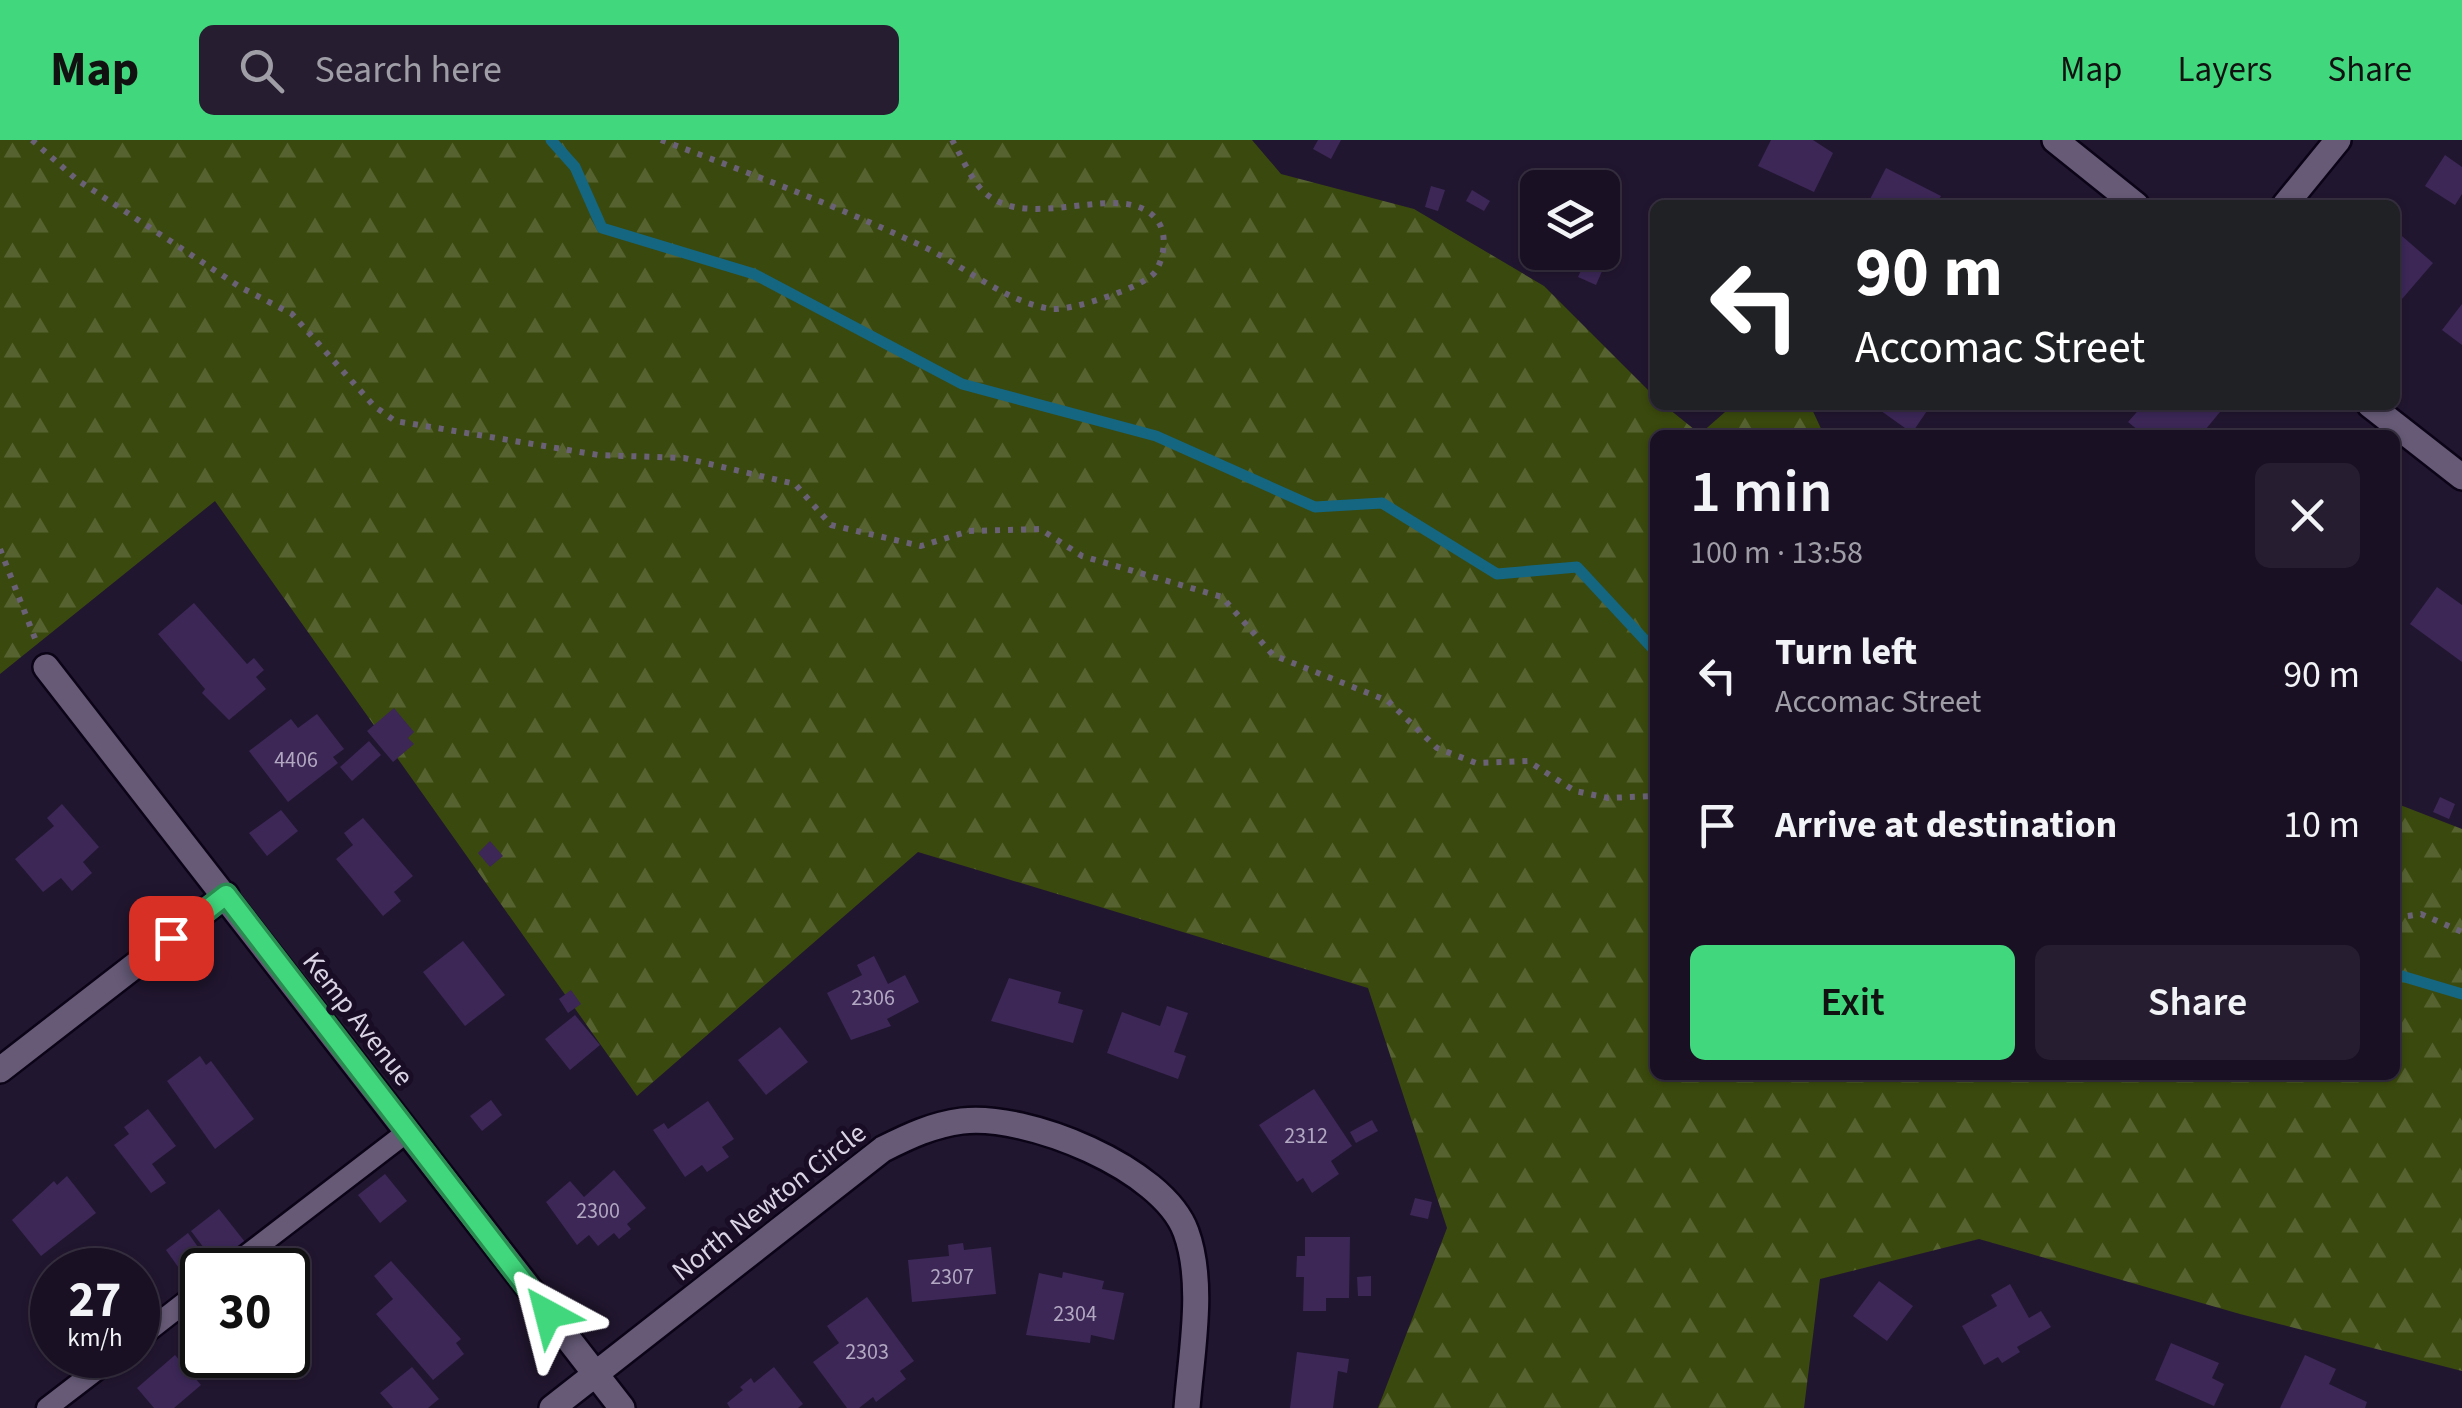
<!DOCTYPE html>
<html lang="en">
<head>
<meta charset="utf-8">
<style>
	:root { --surface:#191023; --page:#261e30; --text:#f1f3f6; --muted:#9f9da6; --line:#373041; --accent:#41d77c }
	body { margin:0; font-family:"Source Sans 3",sans-serif; background:var(--page); color:var(--text); height:100vh; display:flex; flex-direction:column; font-size:38px; white-space:nowrap }
	* { box-sizing:border-box; margin:0 }
	p { font-size:32px; color:var(--muted) }
	.icon { flex:none; width:55px; height:55px; fill:none; stroke:currentColor; stroke-width:2; stroke-linecap:round; stroke-linejoin:round }
	.map { position:relative; flex:1; overflow:hidden }
	.drawer { position:absolute; left:1650px; top:290px; width:750px; height:650px; display:flex; flex-direction:column; background:var(--surface); border-radius:15px; box-shadow:0 2px 8px #0004,0 0 0 2px var(--line) }
	.drawer>* { flex:none }
	.banner { position:absolute; left:1650px; top:60px; width:750px; height:210px; border-radius:15px; box-shadow:0 2px 8px #0004,0 0 0 2px var(--line); background:#202124; color:#fff; overflow:hidden }
	.buttons { position:absolute; left:1520px; top:30px; display:grid; gap:20px }
	.buttons a { display:grid; place-items:center; width:100px; height:100px; border-radius:15px; background:var(--surface); box-shadow:0 2px 8px #0004,0 0 0 2px var(--line); font-size:50px }
	.speed { position:absolute; left:30px; top:1108px; display:flex; gap:20px; font-size:50px; font-weight:700; text-align:center }
	.speed>* { display:grid; place-content:center; width:130px; height:130px; border-radius:50%; background:var(--surface); box-shadow:0 2px 8px #0004,0 0 0 2px var(--line); line-height:1 }
	.speed small { font-size:25px; font-weight:400 }
	.speed .limit { border:5px solid #111; border-radius:15px; background:#fff; color:#111 }
	.pin { position:absolute; display:grid; place-items:center; width:85px; height:85px; color:#fff; margin:-42px; border-radius:20px; box-shadow:0 5px 15px #0006 }
	.me { position:absolute; width:110px; margin:-55px; rotate:322deg; stroke-linejoin:round; filter:drop-shadow(0 0 8px #0008) }
	.turn { display:flex; align-items:center; gap:35px; height:210px; padding:0 40px; font-size:45px }
	.turn .icon { width:130px; height:130px; stroke-width:2.5 }
	.turn b { display:block; font-size:70px; line-height:85px }
	.round { display:grid; place-items:center; flex:none; width:105px; height:105px; border-radius:15px; background:var(--page) }
	.head { display:flex; align-items:center; justify-content:space-between; height:170px; padding:0 40px }
	h1 { font-size:60px; font-weight:600; line-height:75px }
	.primary-button { display:flex; gap:20px; margin-top:auto; padding:20px 40px }
	.primary-button a { flex:1; height:115px; border-radius:15px; background:var(--accent); color:#111; font-size:40px; font-weight:600; line-height:115px; text-align:center }
	.primary-button a+a { background:var(--page); color:var(--text) }
	ul { padding:0; list-style:none }
	li { display:flex; align-items:center; gap:30px; height:150px; padding:0 40px }
	li div { flex:1 }
	li b { display:block; font-size:38px }
	li em { font-style:normal }
	header { display:flex; align-items:center; gap:60px; box-sizing:border-box; height:140px; padding:0 50px; background:var(--accent); color:#111 }
	header strong { font-size:48px }
	nav { display:flex; gap:55px; margin-inline-start:auto; font-size:35px }
	.search { width:700px; height:90px; background:var(--page); display:flex; align-items:center; gap:25px; box-sizing:border-box; padding:0 35px; border-radius:15px; color:var(--muted); font-size:38px }
	.map>svg:first-child { display:block }
	.forest { fill:url(#forest-firs) }
	.lines { fill:none; stroke-linecap:round; stroke-linejoin:round }
	.stream { stroke:#156681; stroke-width:11 }
	.building { fill:#3c2757 }
	.service-casing { stroke:#0b0316; stroke-width:25 }
	.minor-casing { stroke:#0b0316; stroke-width:30 }
	.path { stroke:#6a6176; stroke-width:6; stroke-dasharray:5 8; stroke-linecap:butt }
	.service { stroke:#665a77; stroke-width:20 }
	.minor { stroke:#665a77; stroke-width:25 }
	.route-casing { stroke:#2a8c51; stroke-width:25 }
	.route { stroke:#41d77c; stroke-width:18 }
	.labels { text-anchor:middle; dominant-baseline:central; stroke-width:10; stroke-linejoin:round; paint-order:stroke }
	.number-label { font-size:22px; fill:#b2a8c1 }
	.street-label { font-size:28px; fill:#d9d3e4; stroke:#180d25 }
</style>
</head>
<body>
<header>
<strong>Map</strong>
<div class="search"><svg class="icon" aria-label="search" viewBox="0 0 24 24"><circle cx="10" cy="10" r="6"/><path d="M15 15l6 6"/></svg>Search here</div>
<nav><a>Map</a><a>Layers</a><a>Share</a></nav>
</header>
<div class="map">
<svg width="2462" height="1268" viewBox="0 0 2462 1268">
	<defs>
		<pattern id="forest-firs" width="22" height="20" patternUnits="userSpaceOnUse" patternTransform="scale(2.5)"><rect width="22" height="20" fill="#3a490d"/><path d="M5 1l3.5 6h-7zM16 11l3.5 6h-7z" fill="#566230"/></pattern>
	</defs>
	<rect width="100%" height="100%" fill="#21162f"/>
	<path class="forest" d="M0,0h1252l29,34 133,35 130,77 111,111v8h9l36,29 33,-29h77l14,30h-169v640h740v-272l67,26v542l-222,-57 -261,-75 -159,40 -16,129h-426l69,-180 -79,-240 -450,-136 -281,244 -422,-595 -215,173z"/>
	<g class="lines">
		<path class="stream" d="M551,0l24,27 27,61 152,46 208,110 194,52 159,71 67,-4 115,71 80,-7 78,84
			M2395,834l67,20"/>
	</g>
	<path class="building" d="M1318,0h23l-10,19 -18,-10z
		M1771,0h42l20,13 -19,39 -56,-26z
		M2445,15l17,12v27l-7,11 -30,-19z
		M1886,28l55,28 -5,9h-69z
		M1431,46l14,4 -7,21 -13,-4z
		M1472,50l18,11 -6,10 -18,-10z
		M2395,90l38,33 -31,36 -7,-6z
		M1585,121l18,8 -7,16 -18,-8z
		M2462,164v41l-20,-15z
		M1879,265h52l-19,28 -35,-25z
		M2143,265h69l8,7 -19,23h-57l-16,-13z
		M2437,447l25,18v57l-52,-38z
		M194,463l53,61 7,-6 10,12 -8,7 10,12 -37,31 -27,-27 3,-4 -47,-55z
		M394,568l20,24 -6,6 6,6 -21,18 -26,-31z
		M317,574l27,35 -11,8 5,6 -50,39 -39,-51 42,-32 7,9z
		M369,601l12,14 -29,26 -12,-14z
		M2440,657l15,7 -6,15 -16,-7z
		M62,664l37,43 -16,15 9,11 -20,18 -11,-13 -18,14 -28,-33 39,-33 -7,-8z
		M281,670l17,21 -31,25 -18,-23z
		M363,678l50,58 -19,16 7,9 -18,15 -47,-57 17,-14 -9,-12z
		M490,701l13,15 -13,11 -12,-14z
		M463,801l42,54 -40,31 -42,-54z
		M874,816l14,28 17,-9 14,27 -32,17 4,7 -40,14 -24,-47 35,-18 -5,-10z
		M1009,838l52,14 -3,11 25,7 -10,33 -82,-22z
		M571,850l10,14 -13,9 -9,-14z
		M1167,866l21,7 -14,39 12,4 -8,23 -71,-26 15,-41 38,14z
		M575,875l25,30 -30,25 -25,-31z
		M780,887l28,35 -42,33 -28,-35z
		M200,916l6,9 5,-4 43,58 -39,30 -48,-68z
		M1314,949l38,57 -21,15 8,13 -27,19 -9,-15 -6,4 -38,-57z
		M491,960l11,15 -20,16 -12,-15z
		M708,961l26,38 -12,8 7,10 -22,15 -5,-7 -17,12 -32,-47 11,-7 4,6z
		M148,969l28,37 -24,18 14,19 -15,10 -37,-48 15,-11 -5,-7z
		M1372,980l6,11 -22,12 -6,-11z
		M614,1030l32,38 -19,16 4,5 -12,10 -5,-6 -16,13 -9,-11 -12,10 -31,-43 24,-21 14,16z
		M385,1034l22,27 -27,22 -22,-28z
		M67,1036l29,37 -55,43 -29,-36 42,-39 3,4z
		M1415,1058l17,4 -4,17 -18,-4z
		M219,1069l26,33 -28,23 -26,-34z
		M188,1093l20,28 -22,17 -20,-28z
		M1305,1097h45l-1,61h-23v13h-23l1,-34h-8l1,-21h8z
		M963,1103l1,7 27,-3 5,47 -84,8 -4,-42 41,-4 -1,-11z
		M391,1121l70,78 -5,4 8,11 -31,26 -57,-66 17,-15 -19,-23z
		M1063,1132l41,9 -2,8 22,4 -10,47 -23,-5 -1,8 -64,-8 13,-62 23,5z
		M1371,1136v20h-13l-1,-19z
		M1879,1141l34,25 -26,35 -34,-25z
		M2010,1144l19,34 12,-7 10,16 -34,20 3,5 -18,11 -4,-6 -14,8 -22,-39 35,-20 -6,-11z
		M867,1157l47,64 -14,10 6,8 -30,23 -3,-5 -14,11h-12l-34,-46 26,-19 -12,-17z
		M2171,1203l48,20 -7,15 12,6 -10,22 -59,-26z
		M1297,1212l52,7 -2,14 -9,-2 -5,37h-43z
		M175,1215l26,30 -27,23h-20l-17,-20z
		M2305,1215l31,14 -7,15 38,18 -2,6h-85z
		M412,1227l27,32 -11,9h-35l-13,-15z
		M774,1227l29,37 -5,4h-68l-3,-5 16,-13 -3,-3 11,-9 3,5z"/>
	<g class="lines">
		<g class="service-casing">
			<path id="service" d="M227,1130l180,-138
				M138,1199l64,-50
				M47,1268l69,-53"/>
		</g>
		<g class="minor-casing">
			<path id="minor" d="M2055,0l81,65
				M2285,65l53,-65
				M2370,265l92,72
				M46,527l576,741
				M0,930l226,-175
				M552,1268l331,-259c26,-13 49,-24 79,-28 64,-8 201,47 224,111 19,52 5,122 1,176"/>
		</g>
		<path class="path" d="M32,0l44,39 164,108 52,27 82,92 21,15 203,34 86,3 111,26 36,41 90,21 48,-15 71,-2 42,27 140,41 51,58 115,46 49,47 39,15 52,-2 47,30 33,7 47,-2
			M661,0c88,33 176,66 261,106 41,19 83,56 129,63 20,2 95,-22 105,-38 8,-14 12,-37 1,-51 -34,-43 -127,15 -173,-28 -13,-12 -23,-37 -32,-52
			M0,409l36,92
			M2395,778l26,-4 41,18"/>
		<use href="#service" class="service"/>
		<use href="#minor" class="minor"/>
	</g>
	<g class="lines">
		<g class="route-casing">
			<path id="route" d="M171,798l55,-43 322,419"/>
		</g>
		<use href="#route" class="route"/>
	</g>
	<g class="labels">
		<g class="number-label">
			<text x="296" y="620">4406</text>
			<text x="873" y="858">2306</text>
			<text x="1306" y="996">2312</text>
			<text x="598" y="1071">2300</text>
			<text x="952" y="1137">2307</text>
			<text x="1075" y="1174">2304</text>
			<text x="867" y="1212">2303</text>
		</g>
		<g class="street-label">
			<text transform="translate(358 879) rotate(52)">Kemp Avenue</text>
			<text transform="translate(769 1062) rotate(-38)">North Newton Circle</text>
		</g>
	</g>
</svg>
<div class="buttons">
<a><svg class="icon" aria-label="layers" viewBox="0 0 24 24"><path d="M12 4l9 5-9 5-9-5zM3 14l9 5 9-5"/></svg></a>
</div>
<div class="speed"><div>27<small>km/h</small></div><div class="limit">30</div></div>
<div class="pin" style="left:171px;top:798px;background:#d93025"><svg class="icon" aria-label="arrive" viewBox="0 0 24 24"><path d="M6 21V4h12l-3 4 3 4H6"/></svg></div>
<svg class="me" style="left:548px;top:1174px" viewBox="-20 -20 40 40"><path d="M0-17L14 15 0 8-14 15z" fill="#41d77c" stroke="#fff" stroke-width="4"/></svg>
<div class="banner">
<div class="turn"><svg class="icon" aria-label="left" viewBox="0 0 24 24"><path d="M17 20v-9H6M10 6l-5 5 5 5"/></svg><div><b>90 m</b>Accomac Street</div></div>
</div>
<section class="drawer">
<div class="head"><div><h1>1 min</h1><p>100 m · 13:58</p></div><a class="round"><svg class="icon" aria-label="close" viewBox="0 0 24 24"><path d="M6 6l12 12M18 6L6 18"/></svg></a></div>
<ul>
<li><svg class="icon" aria-label="left" viewBox="0 0 24 24"><path d="M17 20v-9H6M10 6l-5 5 5 5"/></svg><div><b>Turn left</b><p>Accomac Street</p></div><em>90 m</em></li>
<li><svg class="icon" aria-label="arrive" viewBox="0 0 24 24"><path d="M6 21V4h12l-3 4 3 4H6"/></svg><div><b>Arrive at destination</b></div><em>10 m</em></li>
</ul>
<div class="primary-button"><a>Exit</a><a>Share</a></div>
</section>
</div>
</body>
</html>
